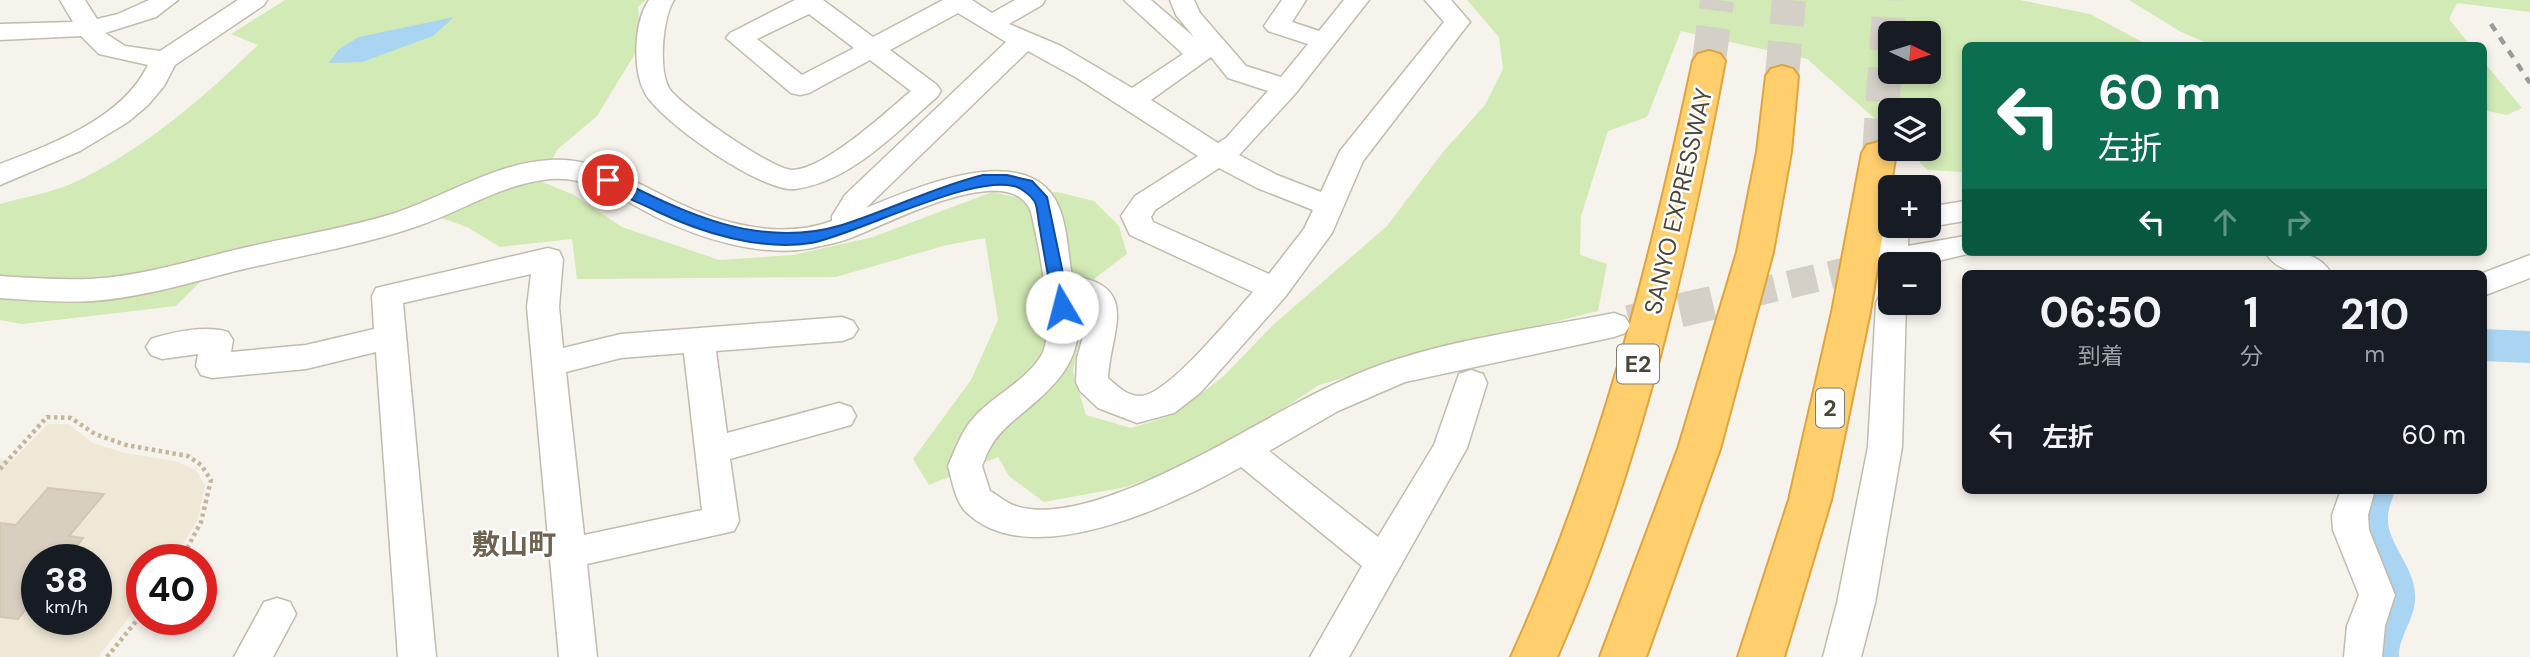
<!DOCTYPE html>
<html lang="ja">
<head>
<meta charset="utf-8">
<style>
	:root { --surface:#171b24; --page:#20242c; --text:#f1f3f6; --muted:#9ea1a6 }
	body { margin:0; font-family:"DM Sans","Noto Sans JP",sans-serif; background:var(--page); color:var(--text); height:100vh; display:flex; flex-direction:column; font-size:26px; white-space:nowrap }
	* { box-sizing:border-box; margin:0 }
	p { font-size:23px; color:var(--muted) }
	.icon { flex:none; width:38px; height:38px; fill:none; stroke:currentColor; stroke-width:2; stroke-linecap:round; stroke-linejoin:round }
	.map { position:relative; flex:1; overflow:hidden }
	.details { position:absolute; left:1962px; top:270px; width:525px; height:224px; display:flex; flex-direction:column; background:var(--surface); border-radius:10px; box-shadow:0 4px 10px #0003 }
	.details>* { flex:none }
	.guide { position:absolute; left:1962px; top:42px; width:525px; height:214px; border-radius:10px; box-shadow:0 4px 10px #0003; background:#0b6e4f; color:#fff; overflow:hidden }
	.needle { width:46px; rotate:94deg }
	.controls { position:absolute; left:1878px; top:21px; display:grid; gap:14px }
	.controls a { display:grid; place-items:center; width:63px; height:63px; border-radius:10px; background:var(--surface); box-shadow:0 4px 10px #0003; font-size:35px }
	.speed { position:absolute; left:21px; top:544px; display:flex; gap:14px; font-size:35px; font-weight:700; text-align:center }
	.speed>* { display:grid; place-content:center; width:91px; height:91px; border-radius:50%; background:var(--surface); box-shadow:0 4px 10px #0003; line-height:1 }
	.speed small { font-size:18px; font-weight:400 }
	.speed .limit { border:10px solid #d22; background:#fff; color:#111 }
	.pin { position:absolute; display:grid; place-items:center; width:60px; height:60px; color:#fff; margin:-30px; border:4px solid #fff; border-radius:50%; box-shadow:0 2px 7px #0007 }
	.me { position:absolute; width:77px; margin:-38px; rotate:352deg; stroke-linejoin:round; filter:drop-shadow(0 0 5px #0008) }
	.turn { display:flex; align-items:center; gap:24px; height:147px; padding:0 21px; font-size:32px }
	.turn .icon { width:91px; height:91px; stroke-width:2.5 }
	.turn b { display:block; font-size:49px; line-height:60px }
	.lanes { display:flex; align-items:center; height:66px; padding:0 21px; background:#0003; justify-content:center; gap:35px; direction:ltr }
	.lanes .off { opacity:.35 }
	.eta { display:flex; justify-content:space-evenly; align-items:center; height:119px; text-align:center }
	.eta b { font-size:42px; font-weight:700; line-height:49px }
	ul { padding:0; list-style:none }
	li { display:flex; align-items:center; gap:21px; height:91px; padding:0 21px }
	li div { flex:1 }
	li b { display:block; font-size:26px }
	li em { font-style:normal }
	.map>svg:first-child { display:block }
	.education { fill:#efe8d6; fill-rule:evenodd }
	.green { fill:#d2eab5; fill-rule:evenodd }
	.water { fill:#a9d4f2 }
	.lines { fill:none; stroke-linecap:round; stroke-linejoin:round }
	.river { fill:#a9d4f2; fill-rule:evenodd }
	.building { fill:#d8cfc1; stroke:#d3c7b4; stroke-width:2 }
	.minor-tunnel-far1 { stroke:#d4d0c8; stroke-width:28; stroke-dasharray:28 14; stroke-linecap:butt }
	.minor-tunnel { stroke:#d4d0c8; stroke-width:34; stroke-dasharray:34 18; stroke-linecap:butt }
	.highway-tunnel { stroke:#d4d0c8; stroke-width:34; stroke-dasharray:34 17; stroke-linecap:butt }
	.minor-casing { stroke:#c2bbae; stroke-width:3 }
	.highway-casing { stroke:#e0a43c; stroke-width:4 }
	.path { stroke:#c4b79f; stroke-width:4.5; stroke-dasharray:3.5 3.5; stroke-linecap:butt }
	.minor { fill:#fff; fill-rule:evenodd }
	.highway { fill:#ffcf6e; fill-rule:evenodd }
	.rail { stroke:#9a9a9a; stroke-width:4.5; stroke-dasharray:8 8; stroke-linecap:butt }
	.route { fill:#1a73e8; stroke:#114b97; stroke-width:2 }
	.labels { text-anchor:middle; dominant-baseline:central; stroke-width:5; stroke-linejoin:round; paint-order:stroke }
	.shield { fill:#fff; stroke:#817c74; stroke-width:2 }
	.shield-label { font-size:23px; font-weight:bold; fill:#4b4439 }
	.street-label { font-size:24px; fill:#4b4439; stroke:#fff }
	.quarter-label { font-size:28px; font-weight:bold; fill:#6e6250; stroke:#fff }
</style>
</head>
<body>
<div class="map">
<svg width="2530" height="657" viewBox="0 0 2530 657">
	<rect width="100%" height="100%" fill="#f6f3ec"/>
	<path class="education" d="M48,424h20l25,19 32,10 50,8 21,9 9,16 -7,33 -25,41h-31v41l-44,56h-98v-198l12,2zM37,560h59v60h-59z"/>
	<path class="green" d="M285,0h361l-8,7 3,37 -44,72 -39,33 -18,32 34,14 48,32 97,33 74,-5 80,-18 119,-45 23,5 42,-5 37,9 25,25 8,28 -32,24 -11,35 -11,59 13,43 45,13 42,-13 51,-39 49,-51 114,-99 56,-74 42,-47 18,-36 -4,-32 -32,-37h553l70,14 58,31 -183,1v126l-38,-2 -19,-21h20v-39h-38v22l-83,-73 -126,-28 -34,86 -39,14 -27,85 -1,39 27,9 -9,47 -174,43 -105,31 -101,67 -92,35 -82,15 -35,-26 -11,-19 -69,28 -16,-26 58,-79 27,-60 -13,-82 -38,7 -111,32 -259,2 -5,-40 -72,8 -33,-20 -46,-16 -217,67 -28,28 -154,18 -22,-4v-116c23,-7 51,-11 73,-21 69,-32 130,-85 185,-138l-27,-11zM1890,33h38v39h-38z
		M2129,0h401v12l-73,-9 -8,16 21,26 -255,1 -34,-14z
		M2483,61l39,47 -15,7 -24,-5z"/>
	<path class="water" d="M454,17l-21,19 -71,26 -33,1 10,-14 20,-12z"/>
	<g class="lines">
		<path class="river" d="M2483,329l47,2v32l-47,-2z
			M2349,490h46c-2,8 -7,18 -7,27 -2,25 26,49 27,77 2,23 -17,42 -16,63h-50l-1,-17 14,-25 4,-17 -1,-20 -19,-36 -6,-24z"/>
	</g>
	<path class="building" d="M48,488l56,6 -35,42 14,2 -17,22h-29v36l-19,23 -18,-2v-94l16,2z"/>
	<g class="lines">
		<path class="minor-tunnel-far1" d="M1748,294l134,-31"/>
		<path class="minor-tunnel" d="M1629,322l126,-29"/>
		<path class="highway-tunnel" d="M1709,61l8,-61
			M1782,76l7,-76
			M1879,153l11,-153"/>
		<g class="minor-casing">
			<path id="minor" d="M60,0h25l12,19 21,-5 31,-14h29l-22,17 -51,16 20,13 35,5 78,-51h29l-3,5 -89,60 -11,21 -16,19 -20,17 -48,29 -80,34v-21c52,-20 122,-45 148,-99l-49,-11 -18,-18 -81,4v-16l73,-2z
				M649,0h25c-11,17 -16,69 -5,88 10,17 104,82 123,82 32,0 94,-58 119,-79l-41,-31 -61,33 -9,2 -9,-2 -65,-55 4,-5 65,-33h28l50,37 70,-37h29l20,13 23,-13h30l-3,5 -33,19 52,22 71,42 51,-34 -59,-54h27l43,37 -18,-22 -6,-15h24l6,13 46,53 35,11 27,-33 -40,-13 -4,-5 18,-26h24l-14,22 27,9 25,-31h25l-74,94 -56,61 38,20 44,17 19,-41 104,-129 -19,-22h26l19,22 -4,5 -103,134 -31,72 -47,64 -85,96 -26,20 -37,10 -39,-15 -18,-17 -4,-9 1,-24 11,-40 -4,-14 -7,-4c8,54 -13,79 -52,111 -12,10 -26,21 -34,35 -4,6 -6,13 -9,20l8,25c8,4 15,11 23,14 69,27 219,-68 280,-100 28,-15 57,-29 87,-40 71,-26 159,-37 234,-52l11,4 5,8 -5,8 -11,4 -209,45 -67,29 -69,40 109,86 56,-92 25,-71 12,-4 12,4 4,9 -20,65 -118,209h-39l52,-91 -121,-99c-64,36 -212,109 -276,44 -10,-11 -13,-31 -17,-45 8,-18 14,-37 29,-52 20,-20 49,-34 64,-58 16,-26 -3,-114 -10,-144 -20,-55 -145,13 -178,25 -12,5 -28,8 -41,11 -52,10 -113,-10 -158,-32 -36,-19 -70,-43 -111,-36 -45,6 -85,33 -128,47 -50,17 -101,26 -153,38 -56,12 -111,32 -170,36 -30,2 -61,-1 -92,-3v-22c30,2 60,4 90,3 58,-3 114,-23 171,-35 45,-10 90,-17 134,-31 51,-17 100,-50 155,-53 45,-3 85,22 124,41 47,23 107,39 158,20v-5l13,-21 161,-153 -48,-29 -68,37 47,35 4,6 -4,6c-40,34 -86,85 -142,92 -32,4 -134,-67 -150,-96 -13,-23 -11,-72 4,-93zM809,14l45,34 -52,27 -45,-36zM1028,51l49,27 121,78 -63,40 -14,20 9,19 123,57c-21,23 -84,102 -112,104 -13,1 -24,-10 -33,-18 2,-46 34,-92 -36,-102 -5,-26 -4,-62 -22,-84 -39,-47 -139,-2 -184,16zM1211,57l17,21 40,13 -42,47 -8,5 -67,-43zM1219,168l38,20 56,22 -9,19 -35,45 -116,-52 -2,-5 4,-7z
				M1965,201v20l-37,6 -5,-1h5v-19z
				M1890,217v9h19l-1,20 57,-10v16h11l-51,12h-35v10l-8,-2c-7,-13 -6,-40 2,-53z
				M548,248l11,3 4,8 -4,48 4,41 58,-14 221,-17 11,4 5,8 -5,8 -11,4 -126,10 11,82 112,-30 12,4 5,9 -5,9 -121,34 9,62 -5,10 -147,33 10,93h-38l-32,-350 4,-33 -128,29 33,354h-38l-22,-305 -70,17 -94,9 -11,-3 -5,-9 2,-12 -36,5 -11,-4 -5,-8 5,-8c22,-7 55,-14 77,-7l5,8 -2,12 75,-7 68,-16 -2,-33 4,-8zM684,353l18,157 -118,25 -18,-163 55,-14z
				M2265,252c24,0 52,-3 66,21 -24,0 -52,3 -66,-21z
				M2530,255v23l-47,18v-23z
				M1890,292v11h16l-4,144 -27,156 -14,54h-38l14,-54 31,-156 8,-144 4,-8z
				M2341,490h34l-7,25 1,15 26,65 -10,31 -3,31h-38l3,-31 12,-31 -26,-65 -1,-15z
				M277,598l13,4 6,12 -23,43h-39l30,-55z"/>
		</g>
		<g class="highway-casing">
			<path id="highway" d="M1709,51l11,3 5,7c-38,202 -85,408 -168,596h-46c87,-189 139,-393 182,-596l5,-7z
				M1782,66l11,3 5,7 -7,76 -18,100 -53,197 -74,208h-46l78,-208 59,-197 20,-100 9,-76 5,-7z
				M1879,142l11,3v4l6,4 -26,159 -39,188 -47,157h-46l51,-157 43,-188 30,-159 5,-8z"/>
		</g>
		<path class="path" d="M0,469l47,-52 24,1 24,16 31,11 62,11 13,9 10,15 -10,42 -20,38
			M107,657l35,-43"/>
		<use href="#minor" class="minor"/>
		<use href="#highway" class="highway"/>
		<path class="rail" d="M2491,24l39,59"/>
	</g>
	<path class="route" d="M983,175h24l25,6 15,16 23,110 -3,5h-11l-2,-5c-5,-26 -10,-52 -14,-78 -2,-8 -2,-20 -5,-27 -2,-3 -8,-9 -11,-11 -32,-28 -170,45 -213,52 -51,8 -109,-10 -155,-32 -16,-9 -44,-17 -56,-31l8,-4 5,1c72,36 146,73 229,48 48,-15 92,-38 141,-50z"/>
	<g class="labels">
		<g class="shield">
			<rect x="1617" y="344.5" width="42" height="39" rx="5"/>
			<rect x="1816" y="388.5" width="28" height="39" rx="5"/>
		</g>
		<g class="shield-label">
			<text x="1638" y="364">E2</text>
			<text x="1830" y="408">2</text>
		</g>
		<g class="street-label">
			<text transform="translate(1678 201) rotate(-77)">SANYO EXPRESSWAY</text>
		</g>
		<g class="quarter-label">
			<text x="514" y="544">敷山町</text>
		</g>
	</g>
</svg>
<div class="controls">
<a><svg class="needle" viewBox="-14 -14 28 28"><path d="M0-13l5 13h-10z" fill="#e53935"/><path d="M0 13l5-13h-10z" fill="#9ea1a6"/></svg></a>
<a><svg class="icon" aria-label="layers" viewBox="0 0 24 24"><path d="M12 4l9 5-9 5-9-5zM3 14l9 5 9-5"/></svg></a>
<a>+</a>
<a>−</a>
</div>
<div class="speed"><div>38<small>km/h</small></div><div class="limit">40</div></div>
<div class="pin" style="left:608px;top:180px;background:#d93025"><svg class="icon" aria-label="arrive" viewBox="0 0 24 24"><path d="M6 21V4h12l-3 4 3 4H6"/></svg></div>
<svg class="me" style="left:1062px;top:307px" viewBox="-20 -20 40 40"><circle r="19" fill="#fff"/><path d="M0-13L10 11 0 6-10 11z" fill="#1a73e8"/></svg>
<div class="guide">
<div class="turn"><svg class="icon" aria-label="left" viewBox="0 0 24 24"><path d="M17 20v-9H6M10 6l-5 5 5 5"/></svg><div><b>60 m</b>左折</div></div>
<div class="lanes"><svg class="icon" aria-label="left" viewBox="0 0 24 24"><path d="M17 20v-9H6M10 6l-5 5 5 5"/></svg><svg class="icon off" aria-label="ahead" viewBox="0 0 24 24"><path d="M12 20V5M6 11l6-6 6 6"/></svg><svg class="icon off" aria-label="right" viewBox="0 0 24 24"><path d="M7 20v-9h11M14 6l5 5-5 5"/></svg></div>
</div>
<section class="details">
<div class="eta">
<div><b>06:50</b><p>到着</p></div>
<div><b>1</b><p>分</p></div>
<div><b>210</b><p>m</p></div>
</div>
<ul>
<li><svg class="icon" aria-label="left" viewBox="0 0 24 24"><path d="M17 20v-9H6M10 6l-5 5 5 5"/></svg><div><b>左折</b></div><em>60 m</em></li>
</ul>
</section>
</div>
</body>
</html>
